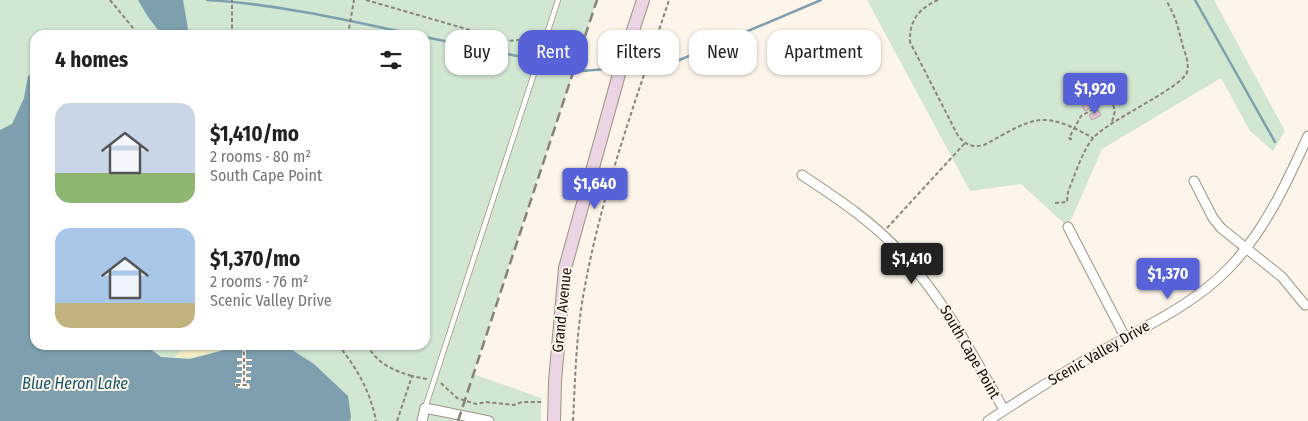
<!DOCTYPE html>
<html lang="en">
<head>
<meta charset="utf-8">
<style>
  body { margin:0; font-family:"Fira Sans Condensed",sans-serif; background:#f6f6f6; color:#222; height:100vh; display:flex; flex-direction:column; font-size:19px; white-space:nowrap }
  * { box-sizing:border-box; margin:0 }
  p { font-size:16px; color:#767676 }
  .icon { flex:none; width:28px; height:28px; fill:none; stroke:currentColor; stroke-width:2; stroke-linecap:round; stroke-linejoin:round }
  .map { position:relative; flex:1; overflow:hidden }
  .drawer { position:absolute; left:30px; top:30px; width:400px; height:320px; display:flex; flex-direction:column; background:#fff; border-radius:15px; box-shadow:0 1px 4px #0004 }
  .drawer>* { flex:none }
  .hud { position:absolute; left:445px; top:30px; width:475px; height:45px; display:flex; gap:10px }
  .price { position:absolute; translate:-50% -42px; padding:0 11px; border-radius:5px; background:#5762d9; color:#fff; font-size:16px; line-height:32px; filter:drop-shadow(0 1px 2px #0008) }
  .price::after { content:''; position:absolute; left:50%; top:30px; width:15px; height:11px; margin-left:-8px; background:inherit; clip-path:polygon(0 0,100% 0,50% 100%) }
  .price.active { background:#222; color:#fff }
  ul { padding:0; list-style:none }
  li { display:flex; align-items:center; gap:15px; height:125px; padding:0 25px }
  li span { display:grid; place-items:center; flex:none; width:140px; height:100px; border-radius:15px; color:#555 }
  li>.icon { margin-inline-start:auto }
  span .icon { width:60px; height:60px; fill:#fffc; stroke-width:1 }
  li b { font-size:21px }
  h2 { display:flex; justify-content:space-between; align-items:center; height:60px; padding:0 25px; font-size:21px }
  .pill { padding:0 18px; border-radius:15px; background:#fff; box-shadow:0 1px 4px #0004; font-size:18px; line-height:45px }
  .pill.active { background:#5762d9; color:#fff }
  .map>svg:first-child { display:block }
  .green { fill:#d1e7d2; fill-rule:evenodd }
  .sand { fill:#f7edc8 }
  .water { fill:#7ea0ae }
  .pier { fill:#fef5ea }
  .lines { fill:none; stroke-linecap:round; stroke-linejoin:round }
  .stream { stroke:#7ea0ae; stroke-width:2.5 }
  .building { fill:#ebc8d6; stroke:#b7a1aa }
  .service-casing { stroke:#9f9282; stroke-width:6 }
  .minor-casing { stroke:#9f9282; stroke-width:11 }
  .secondary-casing { stroke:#9f9282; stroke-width:14 }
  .path { stroke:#8b857c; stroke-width:2; stroke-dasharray:4 2.5; stroke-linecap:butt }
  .service { stroke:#fff; stroke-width:4.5 }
  .minor { stroke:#fff; stroke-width:9 }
  .secondary { stroke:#ebd5e5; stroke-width:12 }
  .rail { stroke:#888279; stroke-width:2.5; stroke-dasharray:10 5; stroke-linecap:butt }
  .labels { text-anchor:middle; stroke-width:4; stroke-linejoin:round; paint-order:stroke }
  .street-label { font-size:15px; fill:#120e08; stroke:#fef5ea }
  .water-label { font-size:16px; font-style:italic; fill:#14576d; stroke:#fef5ea }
</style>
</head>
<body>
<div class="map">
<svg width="1308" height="421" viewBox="0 0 1308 421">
  <rect width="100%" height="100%" fill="#fef5ea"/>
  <g class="green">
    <path d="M 0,0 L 597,0 L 473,374 L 541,398 L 541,421 L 0,421 ZM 35,35 L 425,35 L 425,345 L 35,345 Z"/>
    <path d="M 867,0 L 1214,0 L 1285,131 L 1273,151 L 1250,131 L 1221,78 L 1102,149 L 1068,227 L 1021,184 L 970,191 Z"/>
  </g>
  <path class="sand" d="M 207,345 L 241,345 L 241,347 C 218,350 198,359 174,358 C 183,345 194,350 207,345 Z"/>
  <g class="water">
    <path d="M 138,0 L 183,0 L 189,35 L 162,35 L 148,17 Z"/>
    <path d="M 35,73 L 35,345 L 145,345 L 161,357 L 190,359 L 224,350 L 286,346 L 314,364 L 348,396 L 351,417 L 350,421 L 0,421 L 0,130 L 12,124 L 24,98 L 28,76 Z"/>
  </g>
  <path class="pier" d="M 243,345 L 246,345 L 246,359 L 252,359 L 252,361 L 246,361 L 246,365 L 252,365 L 252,367 L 246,367 L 246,371 L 251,371 L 251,373 L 246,374 L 246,377 L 251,377 L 251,380 L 246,380 L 246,383 L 251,384 L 249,389 L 238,388 L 238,386 L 235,386 L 235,383 L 241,383 L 241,379 L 236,379 L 236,377 L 242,377 L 242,373 L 236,373 L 236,371 L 242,371 L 242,367 L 237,367 L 237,365 L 242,364 L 242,361 L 237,361 L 237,358 L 242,358 Z"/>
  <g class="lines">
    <g class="stream">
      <path d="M 207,0 C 277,4 347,20 416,35"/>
      <path d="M 1195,0 L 1275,142"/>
      <path d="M 425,37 L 517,56 L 529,56"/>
      <path d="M 545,60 L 567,66"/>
      <path d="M 656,70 L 821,0"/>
      <path d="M 582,71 L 606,69"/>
    </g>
  </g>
  <g class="building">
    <path d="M 1090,93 L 1096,104 L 1085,111 L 1079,99 Z"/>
    <path d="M 1098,110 L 1101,115 L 1092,120 L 1089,115 Z"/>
  </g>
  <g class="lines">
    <defs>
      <path id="service" d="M 425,408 L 558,0"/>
      <g id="minor">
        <path d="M 802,175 C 836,198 872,221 900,252 C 944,299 973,355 1004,410"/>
        <path d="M 1194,181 L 1213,218 L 1221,228 L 1282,277 L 1305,305"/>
        <path d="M 1068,227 L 1125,337"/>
        <path d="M 422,421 L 425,408 L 489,421"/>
        <path d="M 988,421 C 1024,397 1060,374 1098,353 C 1142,328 1192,306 1228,269 C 1265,231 1286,184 1308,136"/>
      </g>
      <path id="secondary" d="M 554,421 L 555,381 L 565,268 L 621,67 L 643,0"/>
    </defs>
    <use href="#service" class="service-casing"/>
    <use href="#minor" class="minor-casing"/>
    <use href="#secondary" class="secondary-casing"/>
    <g class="path">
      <path d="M 110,0 L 139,35"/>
      <path d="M 366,0 L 508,41 L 527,39 L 536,49"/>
      <path d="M 938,0 C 919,8 909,21 910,42 L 957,134 C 964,144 971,148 984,145 C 1033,119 1040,108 1093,138"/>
      <path d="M 232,35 L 232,0"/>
      <path d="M 348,35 L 354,0"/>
      <path d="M 1122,93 L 1125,99"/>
      <path d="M 1111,99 L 1115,111 L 1112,122"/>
      <path d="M 1070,140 L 1071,139 L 1069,138 L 1081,116 L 1122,93 L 1114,79"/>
      <path d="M 1055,203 L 1067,202 L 1068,192 C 1074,177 1083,149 1094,137 C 1111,119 1183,87 1187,72 C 1190,62 1184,52 1182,43 C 1177,23 1176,18 1166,0"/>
      <path d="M 887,228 L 965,143"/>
      <path d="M 244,345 L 244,385 L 251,385"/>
      <path d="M 338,345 C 356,366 371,393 376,421"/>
      <path d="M 367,345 C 378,364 392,370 412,376"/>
      <path d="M 441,383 L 457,398 L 476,404 L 486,402 L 514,405 L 522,402 L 543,402"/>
      <path d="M 236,385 L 244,385"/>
      <path d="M 397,421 L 412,376 L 427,379"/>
      <path d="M 573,421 C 575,382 576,342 582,303 C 599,199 636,100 669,0"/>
    </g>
    <use href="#service" class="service"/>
    <use href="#minor" class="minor"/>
    <use href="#secondary" class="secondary"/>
    <path class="rail" d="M 458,421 L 597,0"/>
  </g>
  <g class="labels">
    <g class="street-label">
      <text transform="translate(562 310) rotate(-84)" y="5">Grand Avenue</text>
      <text transform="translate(970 352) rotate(60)" y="5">South Cape Point</text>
      <text transform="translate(1099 353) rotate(-30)" y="5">Scenic Valley Drive</text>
    </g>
    <g class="water-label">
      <text x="75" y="389">Blue Heron Lake</text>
    </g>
  </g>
</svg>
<b class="price" style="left:1095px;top:115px">$1,920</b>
<b class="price" style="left:595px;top:210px">$1,640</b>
<b class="price active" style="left:912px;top:285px">$1,410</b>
<b class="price" style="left:1168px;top:300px">$1,370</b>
<div class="hud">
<a class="pill">Buy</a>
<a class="pill active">Rent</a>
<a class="pill">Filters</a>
<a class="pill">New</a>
<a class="pill">Apartment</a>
</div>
<section class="drawer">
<h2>4 homes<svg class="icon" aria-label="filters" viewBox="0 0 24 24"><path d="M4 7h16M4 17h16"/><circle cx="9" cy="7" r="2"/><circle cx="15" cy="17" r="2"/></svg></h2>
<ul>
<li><span style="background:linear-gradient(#c9d6e8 70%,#8fb573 0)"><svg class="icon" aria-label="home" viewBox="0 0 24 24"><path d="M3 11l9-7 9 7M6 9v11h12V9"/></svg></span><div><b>$1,410/mo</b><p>2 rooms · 80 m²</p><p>South Cape Point</p></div></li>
<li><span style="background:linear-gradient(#a9c7e8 75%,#c2b280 0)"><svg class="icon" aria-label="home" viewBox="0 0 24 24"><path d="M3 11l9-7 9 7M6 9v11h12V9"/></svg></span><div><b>$1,370/mo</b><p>2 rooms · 76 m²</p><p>Scenic Valley Drive</p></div></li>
</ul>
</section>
</div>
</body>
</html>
